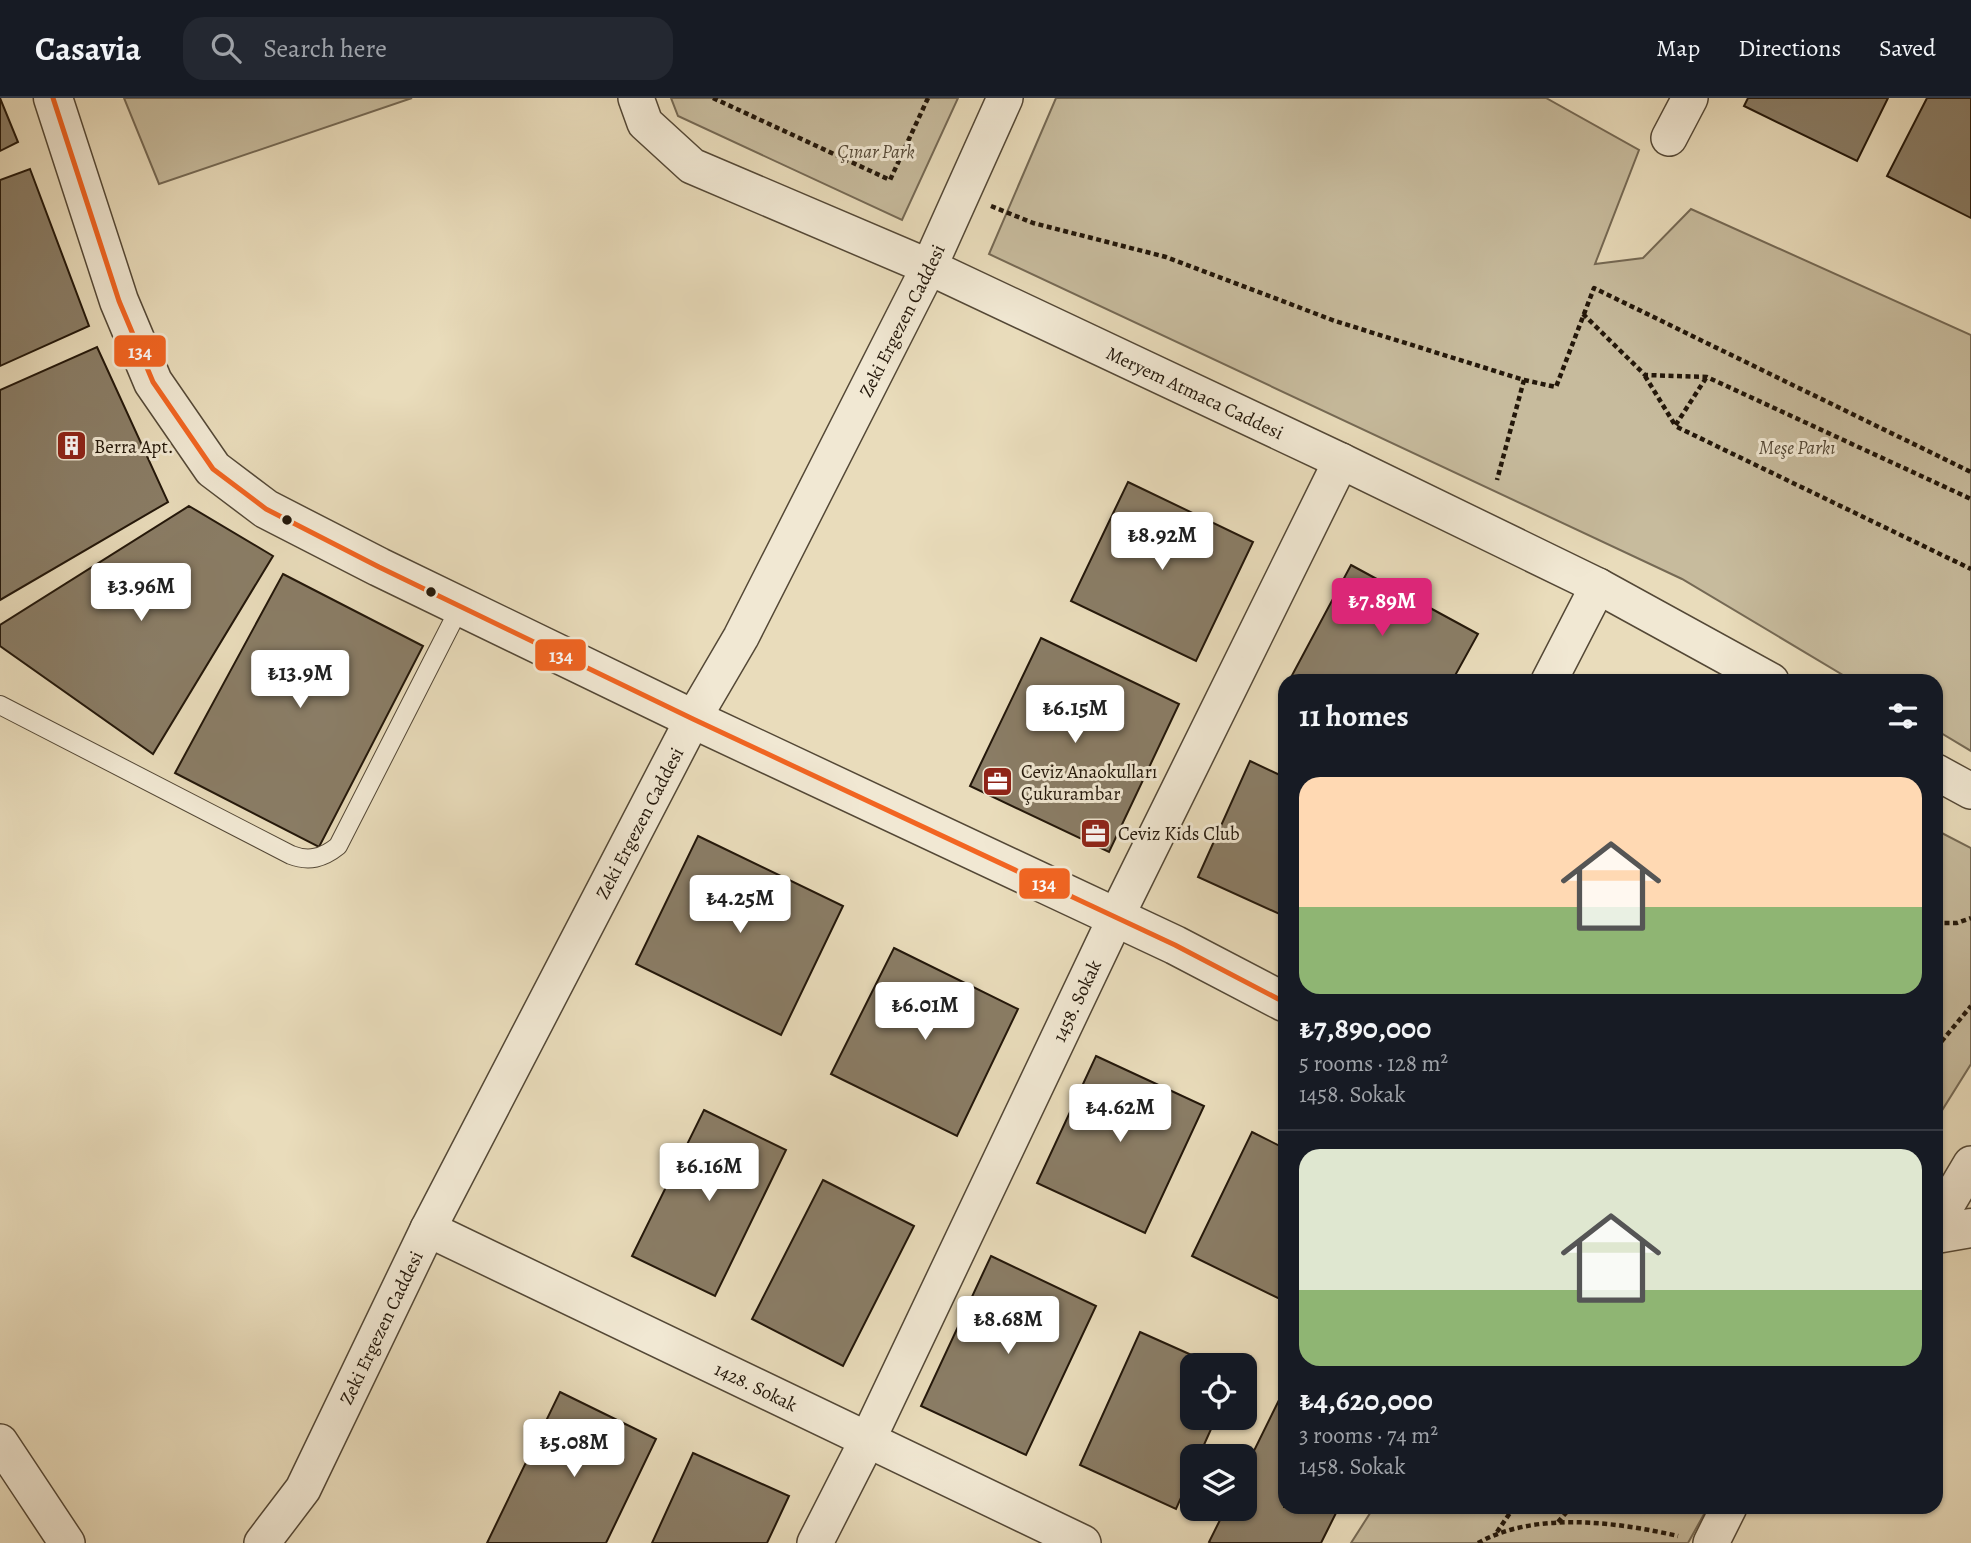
<!DOCTYPE html>
<html lang="en">
<head>
<meta charset="utf-8">
<style>
  body { margin:0; font-family:Alegreya,serif; background:#242831; color:#f1f3f6; height:100vh; display:flex; flex-direction:column; font-size:26px; white-space:nowrap }
  * { box-sizing:border-box; margin:0 }
  p { font-size:23px; color:#9ea1a6 }
  .icon { flex:none; width:38px; height:38px; fill:none; stroke:currentColor; stroke-width:2; stroke-linecap:round; stroke-linejoin:round }
  .map { position:relative; flex:1; overflow:hidden }
  .details { position:absolute; left:1278px; top:576px; width:665px; height:840px; display:flex; flex-direction:column; background:#171b24; border-radius:21px; box-shadow:0 2px 5px #0004 }
  .details>* { flex:none }
  .fabs { position:absolute; left:1180px; top:1255px; display:grid; gap:14px }
  .fabs a { display:grid; place-items:center; width:77px; height:77px; border-radius:14px; background:#171b24; box-shadow:0 2px 5px #0004; font-size:35px }
  .price { position:absolute; translate:-50% -60px; padding:0 16px; border-radius:7px; background:#fff; color:#222; font-size:23px; line-height:46px; filter:drop-shadow(0 2px 4px #0008) }
  .price::after { content:''; position:absolute; left:50%; top:42px; width:21px; height:16px; margin-left:-10px; background:inherit; clip-path:polygon(0 0,100% 0,50% 100%) }
  .price.on { background:#db2777; color:#fff }
  ul { padding:0; list-style:none }
  li { display:grid; align-content:center; gap:14px; height:371px; padding:0 21px }
  li+li { border-top:2px solid #363941 }
  li span { display:grid; place-items:center; height:217px; border-radius:21px; color:#555 }
  li>.icon { margin-inline-start:auto }
  span .icon { width:126px; height:126px; fill:#fffc; stroke-width:1 }
  li b { font-size:30px }
  h2 { display:flex; justify-content:space-between; align-items:center; height:84px; padding:0 21px; font-size:30px }
  header { display:flex; align-items:center; gap:42px; box-sizing:border-box; height:98px; padding:0 35px; background:#171b24; border-bottom:2px solid #363941 }
  header strong { font-size:33px }
  nav { display:flex; gap:38px; margin-inline-start:auto; font-size:24px }
  .search { width:490px; height:63px; background:#242831; display:flex; align-items:center; gap:18px; box-sizing:border-box; padding:0 24px; border-radius:21px; color:#9ea1a6; font-size:26px }
  .map>svg:first-child { display:block }
  .green { fill:#c7bb9d; stroke:#756954; stroke-width:2 }
  .building { fill:#8a7d66; stroke:#23170a; stroke-width:2 }
  .lines { fill:none; stroke-linecap:round; stroke-linejoin:round }
  .service-casing { stroke:#544836; stroke-width:20 }
  .minor-casing { stroke:#544836; stroke-width:38 }
  .tertiary-casing { stroke:#544836; stroke-width:41 }
  .path { stroke:#23170a; stroke-width:4.5; stroke-dasharray:5 3.5; stroke-linecap:butt }
  .service { stroke:#f1e8d3; stroke-width:18 }
  .minor { stroke:#f1e8d3; stroke-width:35 }
  .tertiary { stroke:#f1e8d3; stroke-width:38 }
  .bus-1-casing { stroke:#f1e8d3; stroke-width:10 }
  .bus-1 { stroke:#f26522; stroke-width:5 }
  .bus-dot { fill:#23170a; stroke:#f1e8d3; stroke-width:2.5 }
  .labels { text-anchor:middle; stroke-width:6; stroke-linejoin:round; paint-order:stroke }
  .park-label { font-size:19px; font-style:italic; fill:#544836; stroke:#f1e8d3 }
  .street-label { font-size:19px; fill:#23170a; stroke:#f1e8d3 }
  .poi-label { font-size:19px; fill:#23170a; stroke:#f1e8d3; text-anchor:start }
  .line-badge { stroke:#f1e8d3; stroke-width:2.5 }
  .badge-label { font-size:19px; text-anchor:middle; font-weight:bold; fill:#fff }
</style>
</head>
<body>
<header>
<strong>Casavia</strong>
<div class="search"><svg class="icon" aria-label="search" viewBox="0 0 24 24"><circle cx="10" cy="10" r="6"/><path d="M15 15l6 6"/></svg>Search here</div>
<nav><a>Map</a><a>Directions</a><a>Saved</a></nav>
</header>
<div class="map">
<svg width="1971" height="1445" viewBox="0 0 1971 1445">
  <rect width="100%" height="100%" fill="#e9dcbb"/>
  <filter id="stains"><feTurbulence type="fractalNoise" baseFrequency=".00286" numOctaves="4"/><feColorMatrix values="0 0 0 0 .2 0 0 0 0 .09 0 0 0 0 .02 0 0 0 .5 -.17"/></filter>
  <radialGradient id="worn" r=".72"><stop offset=".6" stop-color="#630" stop-opacity="0"/><stop offset="1" stop-color="#630" stop-opacity=".3"/></radialGradient>
  <g class="green">
    <path d="M 124,0 L 412,0 L 159,86 Z"/>
    <path d="M 671,0 L 958,0 L 902,122 L 678,18 Z"/>
    <path d="M 1056,0 L 1546,0 L 1639,52 L 1595,166 L 1643,160 L 1691,111 L 1971,237 L 1971,653 L 1936,632 L 1936,583 L 1853,583 L 1682,481 L 989,156 Z"/>
    <path d="M 1936,732 L 1971,750 L 1971,966 L 1936,1022 Z"/>
    <path d="M 1374,1409 L 1708,1409 L 1688,1445 L 1351,1445 Z"/>
  </g>
  <g class="building">
    <path d="M 0,0 L 18,44 L 0,53 Z"/>
    <path d="M 1748,0 L 1888,0 L 1857,63 L 1744,8 Z"/>
    <path d="M 1927,0 L 1971,0 L 1971,120 L 1887,78 Z"/>
    <path d="M 30,71 L 89,228 L 0,268 L 0,82 Z"/>
    <path d="M 97,249 L 168,404 L 0,502 L 0,292 Z"/>
    <path d="M 1128,384 L 1253,444 L 1196,563 L 1071,503 Z"/>
    <path d="M 189,408 L 273,458 L 153,656 L 0,548 L 0,527 Z"/>
    <path d="M 1351,467 L 1478,536 L 1452,583 L 1289,583 Z"/>
    <path d="M 283,476 L 423,548 L 319,749 L 175,675 Z"/>
    <path d="M 1041,540 L 1179,606 L 1109,754 L 970,688 Z"/>
    <path d="M 1250,663 L 1284,679 L 1284,818 L 1198,779 Z"/>
    <path d="M 698,738 L 843,808 L 781,937 L 636,866 Z"/>
    <path d="M 894,850 L 1018,911 L 957,1038 L 831,976 Z"/>
    <path d="M 1096,958 L 1204,1008 L 1145,1135 L 1037,1085 Z"/>
    <path d="M 704,1012 L 786,1052 L 715,1198 L 632,1158 Z"/>
    <path d="M 1252,1034 L 1284,1050 L 1284,1203 L 1192,1158 Z"/>
    <path d="M 823,1082 L 914,1128 L 843,1268 L 752,1221 Z"/>
    <path d="M 991,1158 L 1096,1208 L 1026,1357 L 921,1308 Z"/>
    <path d="M 1140,1234 L 1214,1267 L 1192,1267 L 1192,1320 L 1216,1320 L 1199,1358 L 1192,1358 L 1192,1375 L 1176,1411 L 1080,1367 Z"/>
    <path d="M 1284,1292 L 1284,1409 L 1339,1409 L 1321,1445 L 1211,1445 L 1209,1444 L 1226,1410 L 1244,1410 L 1244,1373 Z"/>
    <path d="M 560,1294 L 656,1341 L 606,1445 L 487,1445 Z"/>
    <path d="M 693,1355 L 789,1398 L 767,1445 L 652,1445 Z"/>
  </g>
  <g class="lines">
    <defs>
      <path id="service" d="M 0,607 L 291,757 C 309,764 323,760 338,748 L 460,509"/>
      <g id="minor">
        <path id="s1" d="M 636,0 L 645,25 L 692,68 L 929,169 L 1341,363 L 1598,488 L 1771,583"/>
        <path d="M 1669,40 L 1690,0"/>
        <path d="M 1549,583 L 1598,488"/>
        <path d="M 1936,674 L 1971,693"/>
        <path d="M 1936,1125 L 1971,1066"/>
        <path id="s2" d="M 428,1131 L 1083,1445"/>
        <path d="M 0,1344 L 67,1445"/>
        <path id="s3" d="M 262,1445 L 303,1391 L 428,1131 L 693,621 L 741,539 L 929,169 L 1005,0"/>
        <path id="s4" d="M 815,1445 L 868,1341 L 1116,819 L 1341,363"/>
        <path d="M 1711,1445 L 1729,1409"/>
      </g>
      <g id="tertiary">
        <path d="M 53,0 L 119,203 L 153,284 L 213,371 L 266,411 L 379,469 L 693,621 L 1175,847 L 1284,904"/>
        <path d="M 1936,1136 L 1971,1130"/>
      </g>
    </defs>
    <use href="#service" class="service-casing"/>
    <use href="#minor" class="minor-casing"/>
    <use href="#tertiary" class="tertiary-casing"/>
    <g class="path">
      <path d="M 713,0 L 890,82 L 928,0"/>
      <path d="M 991,108 L 1033,125 L 1166,159 L 1335,223 L 1524,282 L 1497,382"/>
      <path d="M 1583,216 L 1645,277 L 1707,279 L 1971,401"/>
      <path d="M 1645,278 L 1675,327"/>
      <path d="M 1706,280 L 1675,328 L 1971,471"/>
      <path d="M 1524,282 L 1556,289 L 1594,190 L 1971,374"/>
      <path d="M 1936,825 L 1957,825 L 1971,820"/>
      <path d="M 1936,950 L 1971,908"/>
      <path d="M 1558,1424 L 1571,1409"/>
      <path d="M 1497,1434 L 1514,1409"/>
      <path d="M 1478,1445 C 1535,1413 1617,1424 1678,1438"/>
    </g>
    <use href="#service" class="service"/>
    <use href="#minor" class="minor"/>
    <use href="#tertiary" class="tertiary"/>
    <defs>
      <path id="bus-1" d="M 53,0 L 119,203 L 153,284 L 213,371 L 266,411 L 379,469 L 693,621 L 1175,847 L 1284,904"/>
    </defs>
    <use href="#bus-1" class="bus-1-casing"/>
    <use href="#bus-1" class="bus-1"/>
  </g>
  <defs>
    <symbol id="building-square" viewBox="-11 -11 22 22"><rect x="-9" y="-9" width="18" height="18" rx="4" fill="#8f2418" stroke="#f1e8d3"/><path d="M-4-6H4V6H1V3H-1V6H-4ZM-2.5-4.3h1.7v1.8h-1.7ZM.8-4.3h1.7v1.8H.8ZM-2.5-1h1.7V.8h-1.7ZM.8-1h1.7V.8H.8Z" fill="#fff"/></symbol>
    <symbol id="office-square" viewBox="-11 -11 22 22"><rect x="-9" y="-9" width="18" height="18" rx="4" fill="#8f2418" stroke="#f1e8d3"/><path d="M-6-3h4V-5.5h4V-3h4V5H-6ZM-1-4.5V-3h2v-1.5ZM-6 0V1H6V0Z" fill="#fff"/></symbol>
  </defs>
  <g fill-rule="evenodd">
    <use href="#building-square" x="54" y="330" width="35" height="35"/>
    <use href="#office-square" x="980" y="666" width="35" height="35"/>
    <use href="#office-square" x="1078" y="718" width="35" height="35"/>
  </g>
  <g class="bus-dot">
    <circle cx="287" cy="422" r="6"/>
    <circle cx="431" cy="494" r="6"/>
  </g>
  <g class="labels">
    <g class="park-label">
      <text x="876" y="60">Çınar Park</text>
      <text x="1797" y="356">Meşe Parkı</text>
    </g>
    <g class="street-label">
      <text dy="7" stroke="none"><textPath href="#s3" startOffset="1381">Zeki Ergezen Caddesi</textPath></text>
      <text dy="7" stroke="none"><textPath href="#s1" startOffset="642">Meryem Atmaca Caddesi</textPath></text>
      <text dy="7" stroke="none"><textPath href="#s3" startOffset="814">Zeki Ergezen Caddesi</textPath></text>
      <text dy="7" stroke="none"><textPath href="#s4" startOffset="602">1458. Sokak</textPath></text>
      <text dy="7" stroke="none"><textPath href="#s3" startOffset="247">Zeki Ergezen Caddesi</textPath></text>
      <text dy="7" stroke="none"><textPath href="#s2" startOffset="364">1428. Sokak</textPath></text>
    </g>
    <g class="poi-label">
      <text x="94" y="355">Berra Apt.</text>
      <text x="1021" y="680">Ceviz Anaokulları<tspan x="1021" dy="22">Çukurambar</tspan></text>
      <text x="1118" y="742">Ceviz Kids Club</text>
    </g>
  </g>
  <g class="line-badge">
    <rect x="113" y="236" width="54" height="34" rx="7" fill="#f26522"/>
    <rect x="534" y="540" width="53" height="34" rx="7" fill="#f26522"/>
    <rect x="1018" y="769" width="53" height="33" rx="7" fill="#f26522"/>
  </g>
  <g class="badge-label">
    <text x="140" y="260">134</text>
    <text x="561" y="564">134</text>
    <text x="1044" y="792">134</text>
  </g>
  <rect width="100%" height="100%" filter="url(#stains)"/>
  <rect width="100%" height="100%" fill="url(#worn)"/>
</svg>
<div class="fabs">
<a><svg class="icon" aria-label="locate" viewBox="0 0 24 24"><circle cx="12" cy="12" r="6"/><path d="M12 2v4M12 18v4M2 12h4M18 12h4"/></svg></a>
<a><svg class="icon" aria-label="layers" viewBox="0 0 24 24"><path d="M12 4l9 5-9 5-9-5zM3 14l9 5 9-5"/></svg></a>
</div>
<b class="price" style="left:1162px;top:474px">₺8.92M</b>
<b class="price" style="left:141px;top:525px">₺3.96M</b>
<b class="price on" style="left:1382px;top:540px">₺7.89M</b>
<b class="price" style="left:300px;top:612px">₺13.9M</b>
<b class="price" style="left:1075px;top:647px">₺6.15M</b>
<b class="price" style="left:740px;top:837px">₺4.25M</b>
<b class="price" style="left:925px;top:944px">₺6.01M</b>
<b class="price" style="left:1120px;top:1046px">₺4.62M</b>
<b class="price" style="left:709px;top:1105px">₺6.16M</b>
<b class="price" style="left:1008px;top:1258px">₺8.68M</b>
<b class="price" style="left:574px;top:1381px">₺5.08M</b>
<section class="details">
<h2>11 homes<svg class="icon" aria-label="filters" viewBox="0 0 24 24"><path d="M4 7h16M4 17h16"/><circle cx="9" cy="7" r="2"/><circle cx="15" cy="17" r="2"/></svg></h2>
<ul>
<li><span style="background:linear-gradient(#ffd9b3 60%,#8fb573 0)"><svg class="icon" aria-label="home" viewBox="0 0 24 24"><path d="M3 11l9-7 9 7M6 9v11h12V9"/></svg></span><div><b>₺7,890,000</b><p>5 rooms · 128 m²</p><p>1458. Sokak</p></div></li>
<li><span style="background:linear-gradient(#dfe7d0 65%,#8fb573 0)"><svg class="icon" aria-label="home" viewBox="0 0 24 24"><path d="M3 11l9-7 9 7M6 9v11h12V9"/></svg></span><div><b>₺4,620,000</b><p>3 rooms · 74 m²</p><p>1458. Sokak</p></div></li>
</ul>
</section>
</div>
</body>
</html>
